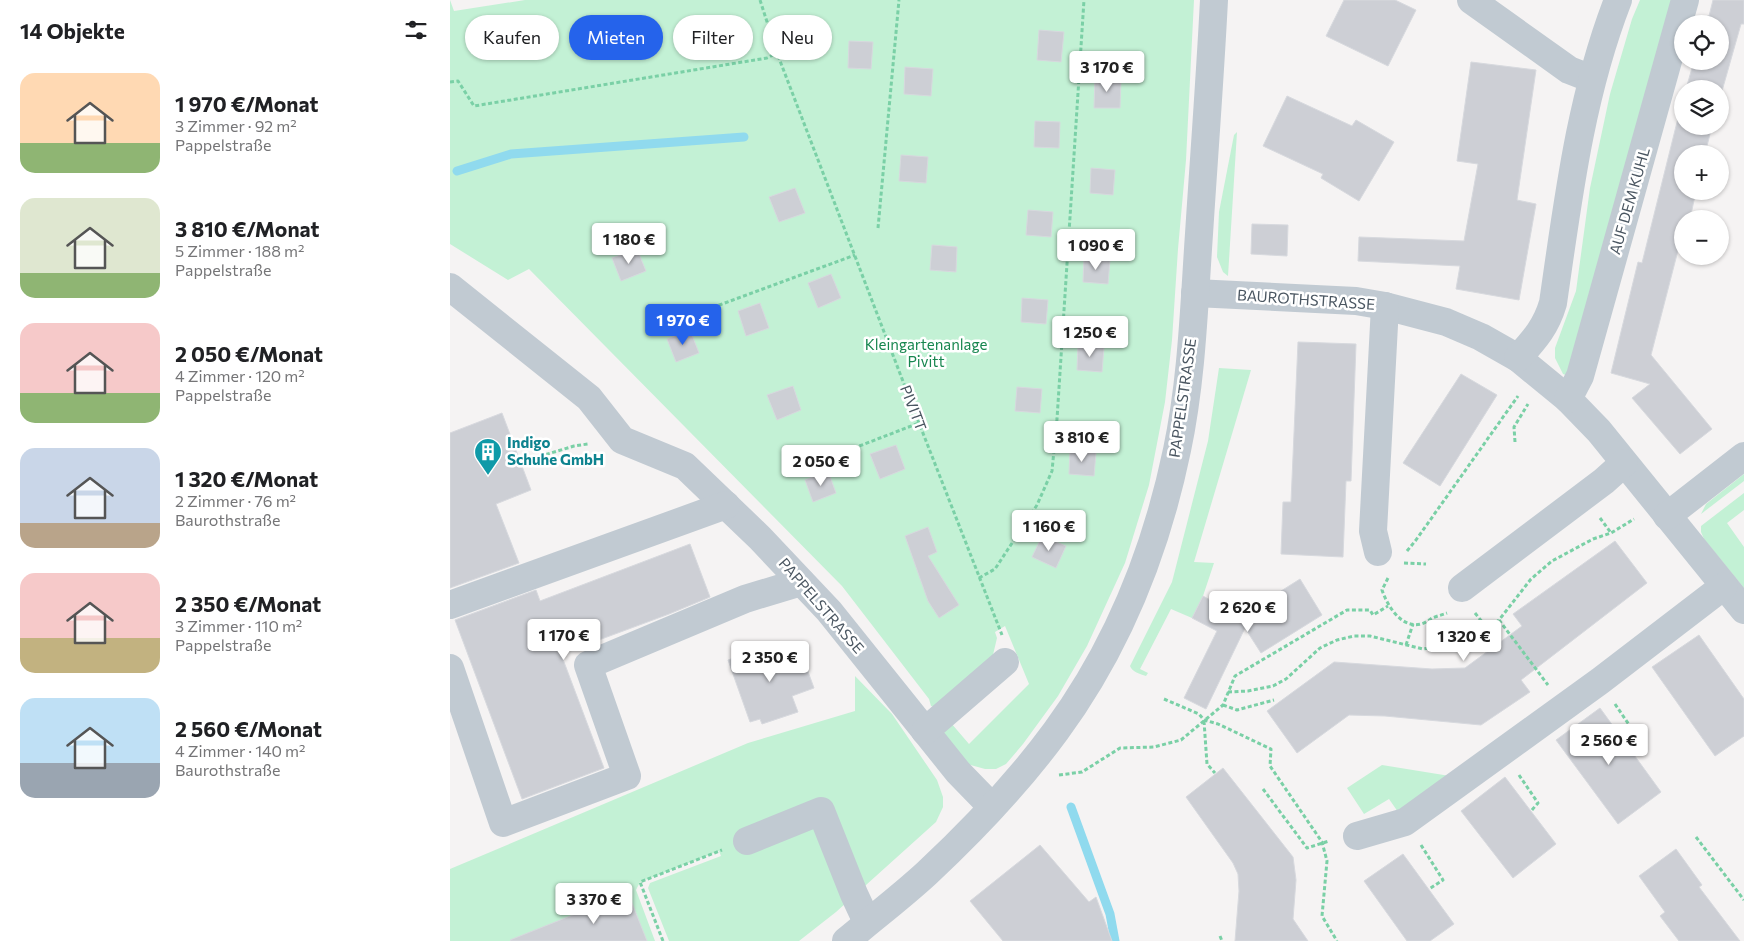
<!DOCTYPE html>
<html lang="de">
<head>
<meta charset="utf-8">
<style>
  body { margin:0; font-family:Commissioner,sans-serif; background:#f6f6f6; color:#202124; height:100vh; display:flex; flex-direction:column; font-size:19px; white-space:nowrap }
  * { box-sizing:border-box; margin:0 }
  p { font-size:16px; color:#757577 }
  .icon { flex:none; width:28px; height:28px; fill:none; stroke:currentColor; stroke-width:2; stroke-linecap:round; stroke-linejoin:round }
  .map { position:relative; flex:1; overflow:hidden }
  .details { display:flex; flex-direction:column; background:#fff; width:450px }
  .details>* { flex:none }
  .hud { position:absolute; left:15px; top:15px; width:475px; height:45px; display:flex; gap:10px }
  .tools { position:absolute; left:1224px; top:15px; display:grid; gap:10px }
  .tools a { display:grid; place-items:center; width:55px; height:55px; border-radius:50%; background:#fff; box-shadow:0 1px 4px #0004; font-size:25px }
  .price { position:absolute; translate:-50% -42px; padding:0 11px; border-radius:5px; background:#fff; color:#222; font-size:16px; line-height:32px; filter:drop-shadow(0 1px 2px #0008) }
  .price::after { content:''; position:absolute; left:50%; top:30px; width:15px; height:11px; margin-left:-8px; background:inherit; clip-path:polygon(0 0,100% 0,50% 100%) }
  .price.active { background:#2563eb; color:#fff }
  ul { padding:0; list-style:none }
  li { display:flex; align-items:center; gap:15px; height:125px; padding:0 20px }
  li span { display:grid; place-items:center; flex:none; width:140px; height:100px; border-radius:15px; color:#555 }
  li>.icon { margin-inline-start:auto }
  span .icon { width:60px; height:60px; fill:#fffc; stroke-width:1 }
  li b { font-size:21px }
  h2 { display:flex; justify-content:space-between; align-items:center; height:60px; padding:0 20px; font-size:21px }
  .tag { padding:0 18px; border-radius:22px; background:#fff; box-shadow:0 1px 4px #0004; font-size:18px; line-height:45px }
  .tag.active { background:#2563eb; color:#fff }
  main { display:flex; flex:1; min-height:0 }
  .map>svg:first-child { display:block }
  .green { fill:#c3f1d5 }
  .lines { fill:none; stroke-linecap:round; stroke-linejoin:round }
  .stream { stroke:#90daee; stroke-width:9 }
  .building { fill:#cdcfd5; stroke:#d7d9de }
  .path { stroke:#7ad0a6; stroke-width:3; stroke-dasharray:4 2.5; stroke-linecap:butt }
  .minor { stroke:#c1cad2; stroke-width:28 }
  .labels { text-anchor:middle; stroke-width:5; stroke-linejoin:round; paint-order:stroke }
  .street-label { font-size:15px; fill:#4a5661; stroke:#fff }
  .park-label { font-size:15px; fill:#17864f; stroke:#fff }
  .culture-label { font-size:15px; font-weight:bold; fill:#0d838f; stroke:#fff; text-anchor:start }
</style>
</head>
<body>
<main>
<section class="details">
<h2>14 Objekte<svg class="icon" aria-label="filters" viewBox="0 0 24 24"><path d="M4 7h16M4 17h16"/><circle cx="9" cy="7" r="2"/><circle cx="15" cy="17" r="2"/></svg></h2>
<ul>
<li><span style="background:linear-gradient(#ffd9b3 70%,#8fb573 0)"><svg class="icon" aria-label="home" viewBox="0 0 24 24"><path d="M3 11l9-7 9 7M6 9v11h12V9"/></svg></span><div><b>1 970 €/Monat</b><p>3 Zimmer · 92 m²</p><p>Pappelstraße</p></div></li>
<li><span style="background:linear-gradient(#dfe7d0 75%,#8fb573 0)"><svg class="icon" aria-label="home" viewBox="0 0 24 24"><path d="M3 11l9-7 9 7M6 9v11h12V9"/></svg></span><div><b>3 810 €/Monat</b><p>5 Zimmer · 188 m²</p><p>Pappelstraße</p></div></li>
<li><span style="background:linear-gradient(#f6c9c9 70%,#8fb573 0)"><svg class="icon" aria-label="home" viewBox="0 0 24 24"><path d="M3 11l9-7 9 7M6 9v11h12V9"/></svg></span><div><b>2 050 €/Monat</b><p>4 Zimmer · 120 m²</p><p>Pappelstraße</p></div></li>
<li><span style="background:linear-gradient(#c9d6e8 75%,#b9a48a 0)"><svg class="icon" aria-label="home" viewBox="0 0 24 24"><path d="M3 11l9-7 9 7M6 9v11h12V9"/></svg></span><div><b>1 320 €/Monat</b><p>2 Zimmer · 76 m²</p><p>Baurothstraße</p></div></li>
<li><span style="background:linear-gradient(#f6c9c9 65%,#c2b280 0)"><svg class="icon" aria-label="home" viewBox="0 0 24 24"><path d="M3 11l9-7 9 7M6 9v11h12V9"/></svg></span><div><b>2 350 €/Monat</b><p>3 Zimmer · 110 m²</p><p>Pappelstraße</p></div></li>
<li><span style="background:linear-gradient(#bfe0f5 65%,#9aa5b1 0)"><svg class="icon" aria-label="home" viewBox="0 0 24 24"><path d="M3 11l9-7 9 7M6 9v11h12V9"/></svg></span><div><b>2 560 €/Monat</b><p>4 Zimmer · 140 m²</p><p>Baurothstraße</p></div></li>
</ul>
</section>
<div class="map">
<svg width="1294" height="941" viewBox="0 0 1294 941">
  <rect width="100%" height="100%" fill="#f5f3f3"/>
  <g class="green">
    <path d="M 0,0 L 4,11 L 75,0 L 744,0 L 736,160 L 728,249 L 722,340 L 715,402 L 699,485 L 675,563 L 637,646 L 608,696 L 573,744 L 556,764 L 546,769 L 535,769 L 517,764 L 494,734 L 495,727 L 501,723 L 519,744 L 579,684 L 555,626 L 545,632 L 547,638 L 542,659 L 487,708 L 481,706 L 479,699 L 392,586 L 79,269 L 58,280 L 0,244 Z"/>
    <path d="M 1190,0 L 1227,0 L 1118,376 L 1113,374 L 1105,358 L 1105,348 L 1126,291 L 1140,188 L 1160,94 L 1182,19 Z"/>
    <path d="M 787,132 L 778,276 L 773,272 L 767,257 L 769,212 L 784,135 Z"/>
    <path d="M 769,368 L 801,370 L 744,562 L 764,563 L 753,596 L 742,618 L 721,609 L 690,669 L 698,673 L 696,676 C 690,674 682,672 680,666 L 722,582 L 758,441 Z"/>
    <path d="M 1294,474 L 1294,481 L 1251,514 L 1256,504 Z"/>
    <path d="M 1294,493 L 1294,510 L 1277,523 L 1294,547 L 1294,588 L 1254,539 L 1251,532 L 1251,526 Z"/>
    <path d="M 405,676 L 442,714 L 487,780 L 493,797 L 493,807 L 486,822 L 386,912 L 349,941 L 219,941 L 198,888 L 200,883 L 271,856 L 269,851 L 190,882 L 186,890 L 205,941 L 0,941 L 0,869 L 298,743 L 405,711 Z"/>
    <path d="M 932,765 L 1006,777 L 955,822 L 939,799 L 914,814 L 897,788 Z"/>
  </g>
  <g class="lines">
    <g class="stream">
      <path d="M 7,171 L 61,154 L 294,137"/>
      <path d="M 621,807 L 660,914 L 665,941"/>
    </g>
  </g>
  <g class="building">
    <path d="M 894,0 L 945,0 L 966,10 L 938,66 L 876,36 Z"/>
    <path d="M 1263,0 L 1294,0 L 1294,24 L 1291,24 L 1270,98 L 1270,89 L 1236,89 L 1244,61 L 1270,61 L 1270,24 L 1254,24 L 1257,16 L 1259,16 Z"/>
    <path d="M 589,30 L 614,32 L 611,62 L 587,60 Z"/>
    <path d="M 399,41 L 423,42 L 421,69 L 398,68 Z"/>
    <path d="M 1021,62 L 1086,70 L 1067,200 L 1086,204 L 1069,300 L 1006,289 L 1010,266 L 908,261 L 909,237 L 1014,241 L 1028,164 L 1007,161 Z"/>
    <path d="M 455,67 L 483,69 L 481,96 L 454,94 Z"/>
    <path d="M 645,77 L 671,78 L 670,108 L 644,108 Z"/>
    <path d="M 837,96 L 902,126 L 906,120 L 944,142 L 909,201 L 871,178 L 873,174 L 813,146 Z"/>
    <path d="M 1232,102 L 1232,126 L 1262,126 L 1255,154 L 1232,154 L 1232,191 L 1246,191 L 1240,219 L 1232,219 L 1232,235 L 1201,355 L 1262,429 L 1230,454 L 1182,398 L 1200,384 L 1161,373 L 1188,262 L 1192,263 Z"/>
    <path d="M 585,121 L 610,122 L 609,148 L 584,147 Z"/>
    <path d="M 451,155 L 478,157 L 476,183 L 449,181 Z"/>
    <path d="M 641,168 L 665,170 L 663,195 L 640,193 Z"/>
    <path d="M 345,188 L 355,213 L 329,222 L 319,197 Z"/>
    <path d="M 578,210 L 603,212 L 601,237 L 576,235 Z"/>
    <path d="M 802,224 L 838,225 L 837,256 L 801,254 Z"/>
    <path d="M 482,245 L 507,247 L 506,272 L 480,270 Z"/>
    <path d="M 187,249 L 196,271 L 171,281 L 162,258 Z"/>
    <path d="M 634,258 L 660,260 L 658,284 L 633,282 Z"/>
    <path d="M 381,274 L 391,298 L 368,308 L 358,283 Z"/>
    <path d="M 572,298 L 598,300 L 596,324 L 571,322 Z"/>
    <path d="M 310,303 L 319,328 L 296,336 L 288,311 Z"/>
    <path d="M 240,330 L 249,353 L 226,362 L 217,339 Z"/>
    <path d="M 848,342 L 906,344 L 901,481 L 896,481 L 893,557 L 831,554 L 833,502 L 841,502 Z"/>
    <path d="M 628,345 L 654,347 L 652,372 L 627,370 Z"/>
    <path d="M 1011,374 L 1047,395 L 990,486 L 953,463 Z"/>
    <path d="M 343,386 L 351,410 L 327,420 L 317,395 Z"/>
    <path d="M 567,387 L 592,389 L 590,413 L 565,411 Z"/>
    <path d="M 52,413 L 81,490 L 46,504 L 69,563 L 0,588 L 0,433 Z"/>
    <path d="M 446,445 L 455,469 L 430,479 L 420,454 Z"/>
    <path d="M 620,450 L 646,452 L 644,476 L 619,474 Z"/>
    <path d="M 378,471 L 386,493 L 363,502 L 355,480 Z"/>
    <path d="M 478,527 L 487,552 L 478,556 L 509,605 L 489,618 L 478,601 L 455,536 Z"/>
    <path d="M 592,536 L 616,546 L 606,568 L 582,557 Z"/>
    <path d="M 1165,541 L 1197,583 L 1071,680 L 1080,692 L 1031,725 L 935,716 L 899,715 L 847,753 L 817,711 L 884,662 L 982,669 L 1015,668 L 1072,626 L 1063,614 Z"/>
    <path d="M 240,544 L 260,597 L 219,614 L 111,654 L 154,768 L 72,799 L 5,620 L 86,590 L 90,601 Z"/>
    <path d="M 850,579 L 872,615 L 811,653 L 795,628 L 756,709 L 734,698 L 767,631 L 742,618 L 753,596 L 790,617 Z"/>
    <path d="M 1249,635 L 1294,699 L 1294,736 L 1265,756 L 1202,667 Z"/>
    <path d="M 317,646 L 321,657 L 349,647 L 364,688 L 342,696 L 348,712 L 312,724 L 310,719 L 300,722 L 278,660 Z"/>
    <path d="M 1150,708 L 1211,792 L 1168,824 L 1106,740 Z"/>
    <path d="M 773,768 L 843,857 L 846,880 L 843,919 L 858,941 L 785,941 L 789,891 L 788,874 L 783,863 L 736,797 Z"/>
    <path d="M 1055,777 L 1106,844 L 1063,878 L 1011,811 Z"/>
    <path d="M 590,845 L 639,902 L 646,897 L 662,941 L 553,941 L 520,901 Z"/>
    <path d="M 1226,849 L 1252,885 L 1249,887 L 1290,941 L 1229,941 L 1210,916 L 1215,912 L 1189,876 Z"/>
    <path d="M 953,854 L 1004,924 L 980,941 L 957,941 L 914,881 Z"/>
    <path d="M 178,893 L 197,941 L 61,941 L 60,940 Z"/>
  </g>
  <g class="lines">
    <g class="path">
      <path d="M 310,0 L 327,53 L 469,423 L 552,635"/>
      <path d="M 0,82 L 8,81 L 24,106 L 317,58 L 327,53"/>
      <path d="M 428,228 L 449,0"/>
      <path d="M 226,321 L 405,255"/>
      <path d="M 1065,442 L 1064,427 L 1078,404"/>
      <path d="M 373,460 L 469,423"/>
      <path d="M 71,462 L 124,446 L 138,444"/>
      <path d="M 1150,518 L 1161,533"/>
      <path d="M 957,551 L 966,540 L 1068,396"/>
      <path d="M 954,563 L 976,564"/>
      <path d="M 529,578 L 545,569 L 587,505 L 602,471 L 607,419 L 634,0"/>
      <path d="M 938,578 L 932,590 C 937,605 951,629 971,624 C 975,623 979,620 982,618 C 987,616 992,615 997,613"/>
      <path d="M 1025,613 L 1037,628"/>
      <path d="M 1049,620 L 1098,685"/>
      <path d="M 956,645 L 963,624"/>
      <path d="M 778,692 L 798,691 L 823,686 L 836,679 L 870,648 L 887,640 L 904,636 L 920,636 L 973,649 L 1010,644 L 1024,637 L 1049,620 L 1081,579 L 1102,561 L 1143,539 L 1161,533 L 1184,519"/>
      <path d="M 714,699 L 749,714 L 754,720 L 768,724 L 821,749 L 820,766 L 872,842 L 877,861 L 872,916 L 887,941"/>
      <path d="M 1165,704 L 1188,738 L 1179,747"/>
      <path d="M 773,705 L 787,710 L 824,700"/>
      <path d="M 754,721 L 757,764 L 765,773"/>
      <path d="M 609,775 L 632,772 L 670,748 L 704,747 L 731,740 L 773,705 L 785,676 L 897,610 L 920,610 L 923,615 L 938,606"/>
      <path d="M 1069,775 L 1088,803 L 1081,811"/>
      <path d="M 813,789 L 857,848 L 879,841"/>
      <path d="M 1246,837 L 1294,900"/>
      <path d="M 971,845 L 993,880 L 979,889"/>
      <path d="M 770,936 L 772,941"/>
      <path d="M 213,941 L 190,882 L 272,850"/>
    </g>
    <g class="minor">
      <path d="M 1021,0 L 1119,70 L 1142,79"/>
      <path d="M 0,287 L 139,398 L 172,440 L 235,466 L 310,538 L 379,611 L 508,772 L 542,807"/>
      <path d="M 745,293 L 906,301 L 935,306 L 996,322 L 1031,337 L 1068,358 L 1118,399 L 1149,431 L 1294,610"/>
      <path d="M 1068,358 C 1085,339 1096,327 1103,303 C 1118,200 1130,98 1168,0"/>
      <path d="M 1118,399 L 1130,376 L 1235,0"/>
      <path d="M 1217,516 L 1294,456"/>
      <path d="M 928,552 L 923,531 L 935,306"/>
      <path d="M 1012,588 L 1154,481 L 1174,463"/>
      <path d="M 0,605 L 276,505"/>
      <path d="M 0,668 L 53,823 L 177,776 L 138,665 L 295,599 L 351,582"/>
      <path d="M 475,731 L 555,662"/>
      <path d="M 907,836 L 955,822 L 1150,681 L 1274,586"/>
      <path d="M 297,841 L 371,811 L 404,894 L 417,922"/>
      <path d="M 396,941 C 423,918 451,897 477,873 C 522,831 570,780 606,731 C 667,648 706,551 727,450 C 742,379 744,306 749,234 C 754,156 760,78 764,0"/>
    </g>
  </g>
  <defs>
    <symbol id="building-pin" viewBox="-11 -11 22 30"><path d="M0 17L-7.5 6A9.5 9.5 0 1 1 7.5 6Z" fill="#0f9aa8" stroke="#fff"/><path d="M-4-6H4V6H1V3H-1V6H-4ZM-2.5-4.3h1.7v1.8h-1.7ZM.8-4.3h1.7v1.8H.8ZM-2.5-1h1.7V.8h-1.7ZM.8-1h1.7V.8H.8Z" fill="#fff"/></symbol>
  </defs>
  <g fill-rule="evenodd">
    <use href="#building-pin" x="22" y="436" width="32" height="43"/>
  </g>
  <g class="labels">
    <g class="street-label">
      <text transform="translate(1180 201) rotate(-74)" y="5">AUF DEM KUHL</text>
      <text transform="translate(856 300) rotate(4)" y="5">BAUROTHSTRASSE</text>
      <text transform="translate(733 398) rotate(-82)" y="5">PAPPELSTRASSE</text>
      <text transform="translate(463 408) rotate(69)" y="5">PIVITT</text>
      <text transform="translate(371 606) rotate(49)" y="5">PAPPELSTRASSE</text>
    </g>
    <g class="park-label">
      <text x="476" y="350">Kleingartenanlage<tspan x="476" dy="17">Pivitt</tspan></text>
    </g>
    <g class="culture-label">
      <text x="57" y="448">Indigo<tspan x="57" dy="17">Schuhe GmbH</tspan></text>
    </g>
  </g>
</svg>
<div class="tools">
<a><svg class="icon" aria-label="locate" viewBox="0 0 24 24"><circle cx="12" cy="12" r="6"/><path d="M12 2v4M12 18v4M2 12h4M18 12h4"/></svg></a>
<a><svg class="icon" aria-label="layers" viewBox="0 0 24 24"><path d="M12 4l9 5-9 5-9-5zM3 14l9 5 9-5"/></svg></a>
<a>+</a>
<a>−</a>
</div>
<b class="price" style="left:657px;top:93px">3 170 €</b>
<b class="price" style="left:179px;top:265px">1 180 €</b>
<b class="price" style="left:646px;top:271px">1 090 €</b>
<b class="price active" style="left:233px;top:346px">1 970 €</b>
<b class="price" style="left:640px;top:358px">1 250 €</b>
<b class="price" style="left:632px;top:463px">3 810 €</b>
<b class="price" style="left:371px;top:487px">2 050 €</b>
<b class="price" style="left:599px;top:552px">1 160 €</b>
<b class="price" style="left:798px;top:633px">2 620 €</b>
<b class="price" style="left:114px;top:661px">1 170 €</b>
<b class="price" style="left:1014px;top:662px">1 320 €</b>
<b class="price" style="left:320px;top:683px">2 350 €</b>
<b class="price" style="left:1159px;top:766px">2 560 €</b>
<b class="price" style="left:144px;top:925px">3 370 €</b>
<div class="hud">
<a class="tag">Kaufen</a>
<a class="tag active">Mieten</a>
<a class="tag">Filter</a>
<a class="tag">Neu</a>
</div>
</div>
</main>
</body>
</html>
